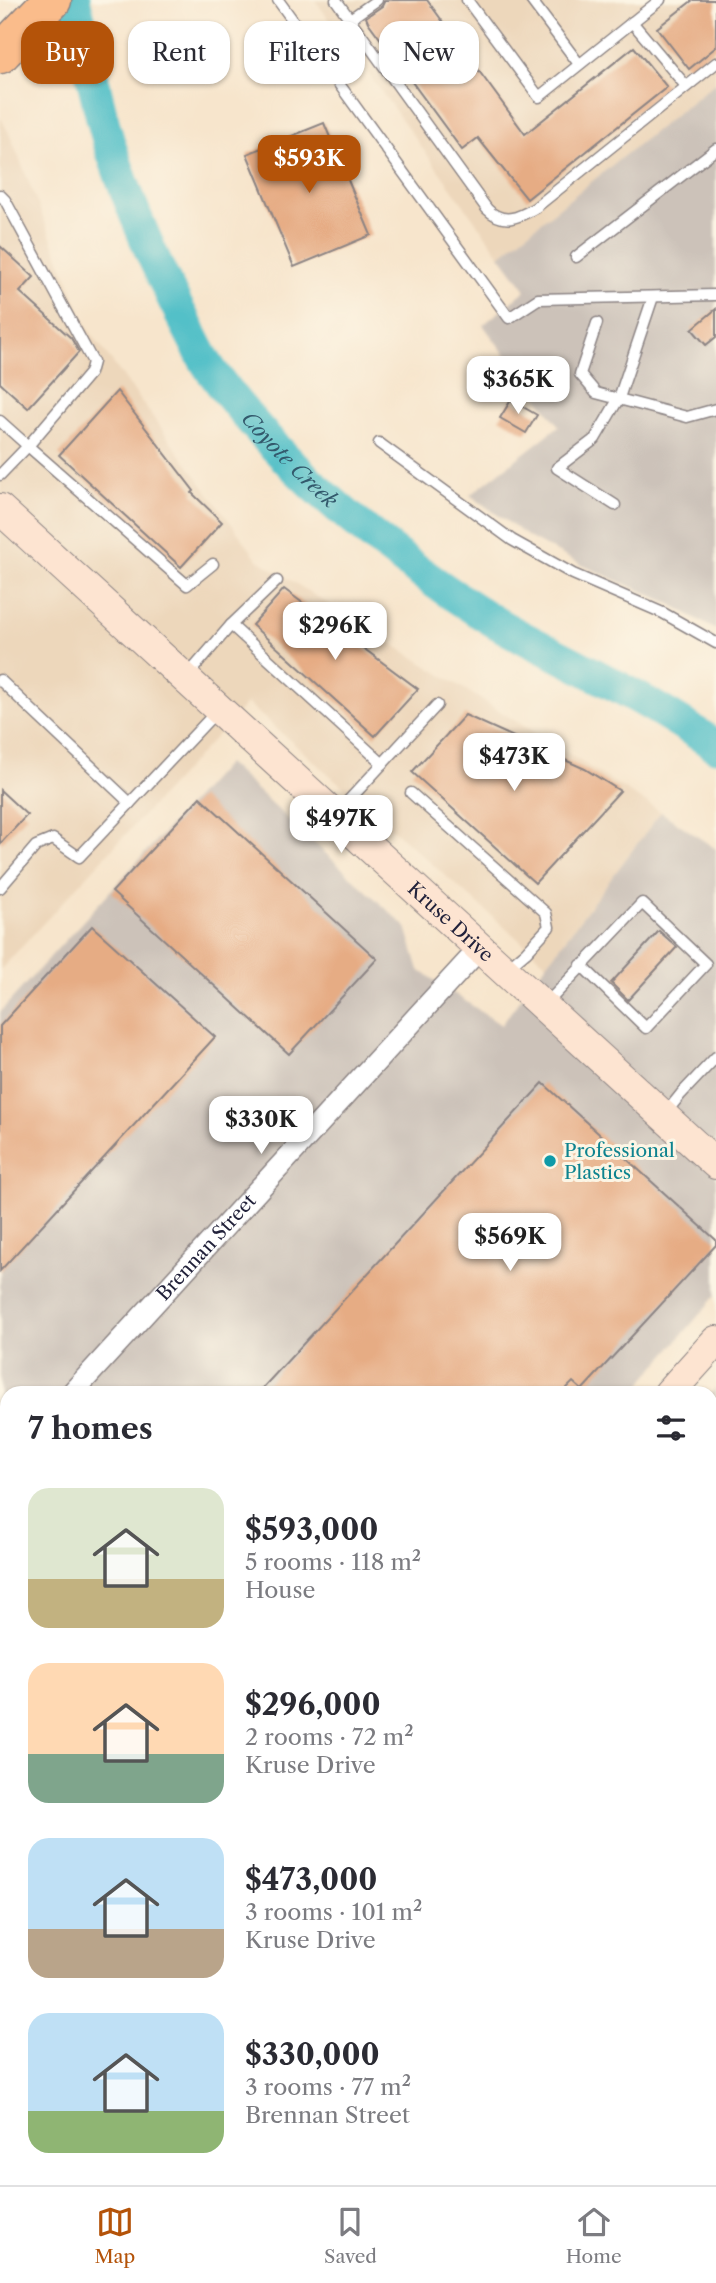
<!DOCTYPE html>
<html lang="en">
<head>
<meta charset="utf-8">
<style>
  body { margin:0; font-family:"Libre Caslon Text",serif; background:#f2f2f3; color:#2b2b33; height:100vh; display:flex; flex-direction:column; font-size:26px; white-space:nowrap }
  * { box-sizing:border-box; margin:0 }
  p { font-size:23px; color:#7c7c81 }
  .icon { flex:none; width:38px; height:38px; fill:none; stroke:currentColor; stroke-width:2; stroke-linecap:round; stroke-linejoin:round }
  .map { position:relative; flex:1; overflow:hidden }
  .drawer { position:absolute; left:0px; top:1386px; width:718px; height:800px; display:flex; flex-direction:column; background:#fff; border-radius:21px 21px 0 0; box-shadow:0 2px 5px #0004 }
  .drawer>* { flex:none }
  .top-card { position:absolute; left:21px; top:21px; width:676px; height:63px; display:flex; gap:14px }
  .price { position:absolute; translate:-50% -60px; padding:0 16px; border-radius:14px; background:#fff; color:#222; font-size:23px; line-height:46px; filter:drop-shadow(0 2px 4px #0008) }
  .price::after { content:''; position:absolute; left:50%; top:42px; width:21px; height:16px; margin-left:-10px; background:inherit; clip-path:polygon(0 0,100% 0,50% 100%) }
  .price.on { background:#b45309; color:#fff }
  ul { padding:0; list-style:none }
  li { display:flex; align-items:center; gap:21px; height:175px; padding:0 28px }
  li span { display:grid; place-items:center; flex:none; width:196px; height:140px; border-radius:21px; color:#555 }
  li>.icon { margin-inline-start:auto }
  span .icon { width:84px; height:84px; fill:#fffc; stroke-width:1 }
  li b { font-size:30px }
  h2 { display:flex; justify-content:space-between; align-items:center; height:84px; padding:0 28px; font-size:30px }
  .pill { padding:0 24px; border-radius:21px; background:#fff; box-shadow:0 2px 5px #0004; font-size:24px; line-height:63px }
  .pill.on { background:#b45309; color:#fff }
  .tabs { display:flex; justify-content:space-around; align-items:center; height:98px; border-top:2px solid #e1e1e2; background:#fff; font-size:19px; color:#7c7c81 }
  .tabs a { display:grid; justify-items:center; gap:4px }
  .tabs .on { color:#b45309 }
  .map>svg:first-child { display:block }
  .built { fill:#edd7bb }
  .industrial { fill:#ccc2b9 }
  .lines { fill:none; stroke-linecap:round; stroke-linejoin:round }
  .river { stroke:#52c0c8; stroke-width:33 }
  .building { fill:#e6ac84 }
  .lane-casing { stroke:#8c8484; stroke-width:13 }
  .street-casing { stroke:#8c8484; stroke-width:24 }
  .secondary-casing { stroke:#8c8484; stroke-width:32 }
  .highway-casing { stroke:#8c8484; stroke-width:41 }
  .lane { stroke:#fff; stroke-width:10 }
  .street { stroke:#fff; stroke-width:21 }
  .secondary { stroke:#fde4d1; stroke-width:30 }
  .highway { stroke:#fabc8b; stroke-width:38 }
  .culture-dot { fill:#0f9aa8; stroke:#fcf5e5; stroke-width:2.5 }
  .labels { text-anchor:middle; stroke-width:6; stroke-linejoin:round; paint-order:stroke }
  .street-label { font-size:19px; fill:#22223b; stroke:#fcf5e5 }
  .culture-label { font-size:19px; fill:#0d838f; stroke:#fcf5e5; text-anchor:start }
  .water-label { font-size:21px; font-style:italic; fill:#33596c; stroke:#fcf5e5 }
</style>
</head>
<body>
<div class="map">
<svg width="716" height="2185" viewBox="0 0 716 2185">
  <rect width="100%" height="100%" fill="#fcf5e5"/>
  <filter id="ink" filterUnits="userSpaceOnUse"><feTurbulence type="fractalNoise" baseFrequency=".0143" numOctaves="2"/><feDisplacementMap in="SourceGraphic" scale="14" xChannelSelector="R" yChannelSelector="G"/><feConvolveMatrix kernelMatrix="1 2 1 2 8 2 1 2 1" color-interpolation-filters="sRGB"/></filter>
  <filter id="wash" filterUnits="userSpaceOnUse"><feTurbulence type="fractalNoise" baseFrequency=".00686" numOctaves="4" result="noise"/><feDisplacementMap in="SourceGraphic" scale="28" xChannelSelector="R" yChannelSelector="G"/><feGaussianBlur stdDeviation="1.57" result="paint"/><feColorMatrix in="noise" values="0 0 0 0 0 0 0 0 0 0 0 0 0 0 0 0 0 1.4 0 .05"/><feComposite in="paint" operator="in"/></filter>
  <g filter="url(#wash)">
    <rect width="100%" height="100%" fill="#f7e5cc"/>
    <g class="built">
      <path d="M 315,0 L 716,0 L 716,82 L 500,255 Z"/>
      <path d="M 0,117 L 9,133 L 88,329 L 258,560 L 661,812 L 547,964 L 247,703 L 0,970 Z"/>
    </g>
    <g class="industrial">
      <path d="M 716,82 L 716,630 L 669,603 L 582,565 L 530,538 L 470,495 L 559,426 L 483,325 L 526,290 L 500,255 Z"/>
      <path d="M 227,763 L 406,927 L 419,970 L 501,1025 L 661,812 L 716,849 L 716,1295 L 633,1393 L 7,1393 L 7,2179 L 710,2179 L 711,1916 L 716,1926 L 716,2185 L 0,2185 L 0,1012 Z"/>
      <path d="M 716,1388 L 716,1777 L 710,1766 L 710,1394 Z"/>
    </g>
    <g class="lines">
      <path class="river" id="s1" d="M 74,0 C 88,49 95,100 111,149 C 131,209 156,267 186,324 C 194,339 201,356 211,370 C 283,471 390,557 495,622 C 525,640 557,654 588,671 C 633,694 675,718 716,746"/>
    </g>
    <g id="blocks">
      <g class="building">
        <path d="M 385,0 L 427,0 L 525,134 L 634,47 L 667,87 L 527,199 L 478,138 L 462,150 L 368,22 L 366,17 L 382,6 Z"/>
        <path d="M 693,0 L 716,0 L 716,47 L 689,69 L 657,28 Z"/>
        <path d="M 324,123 L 371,235 L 294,267 L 247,154 Z"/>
        <path d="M 0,246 L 34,277 L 20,292 L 71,338 L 79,352 L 28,408 L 0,383 Z"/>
        <path d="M 716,309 L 716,337 L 706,345 L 692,329 Z"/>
        <path d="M 117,391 L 194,491 L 192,493 L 222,522 L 181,567 L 59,455 Z"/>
        <path d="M 511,400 L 537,415 L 526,433 L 500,418 Z"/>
        <path d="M 284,589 L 418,689 L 375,736 L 252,625 Z"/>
        <path d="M 465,715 L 585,769 L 620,791 L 535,883 L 412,772 Z"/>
        <path d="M 0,790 L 27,815 L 0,844 Z"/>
        <path d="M 200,797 L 377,959 L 289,1054 L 112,892 Z"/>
        <path d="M 92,926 L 215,1037 L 0,1271 L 0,1026 Z"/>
        <path d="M 659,931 L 677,947 L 628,1000 L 611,983 Z"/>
        <path d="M 543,1083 L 716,1240 L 716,1245 L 582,1390 L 573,1382 L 562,1393 L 258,1393 Z"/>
      </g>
    </g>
  </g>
  <g filter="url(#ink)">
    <use href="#blocks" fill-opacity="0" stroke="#8c8484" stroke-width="2"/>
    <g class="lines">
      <defs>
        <g id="lane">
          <path d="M 278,0 L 509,318 L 538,299 L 716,295"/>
          <path d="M 336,0 L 487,209 C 503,225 518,218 535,208 L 716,63"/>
          <path d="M 467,0 L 539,97 L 660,0"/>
          <path d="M 531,0 L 579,64"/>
          <path d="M 350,19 L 377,0"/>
          <path d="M 632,22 L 686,86"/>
          <path d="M 0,195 L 5,200 L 93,362 L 90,373 L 28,446 L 187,585 L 213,564"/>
          <path d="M 576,257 L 716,149"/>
          <path d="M 597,323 L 580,374 L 596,393 L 687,417 L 716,409"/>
          <path d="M 0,421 L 28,446 L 0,475"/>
          <path d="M 379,443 L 512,540 L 573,574 L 663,613 L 716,643"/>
          <path d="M 615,505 L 557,468 L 595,439 L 619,398 L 653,297"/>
          <path d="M 231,625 L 383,764"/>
          <path d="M 187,676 L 231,625 L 277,581"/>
          <path d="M 0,680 L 130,803"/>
          <path d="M 411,793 L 546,913 L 549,927 L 526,952 L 507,968"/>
          <path d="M 337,813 L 437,705"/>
          <path d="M 0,888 L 36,846 L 53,839 L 79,857 L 217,711"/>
          <path d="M 546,1004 L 642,903 L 706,964 L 646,1028 L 581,965"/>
          <path d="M 665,1114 L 681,1094 L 716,1057"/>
        </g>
        <g id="street">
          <path id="s2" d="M 72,1393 L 480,948"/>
          <path d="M 0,1472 L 7,1464"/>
        </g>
        <g id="secondary">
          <path id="s3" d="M 0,509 L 716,1164"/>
          <path d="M 669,1393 L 716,1341"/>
          <path d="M 710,1867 L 716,1877"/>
          <path d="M 710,2140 L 716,2134"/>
          <path d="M 669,2185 L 675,2179"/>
        </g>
        <path id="highway" d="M 0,54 L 52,0"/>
      </defs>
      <use href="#lane" class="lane-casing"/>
      <use href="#street" class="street-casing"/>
      <use href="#secondary" class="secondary-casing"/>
      <use href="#highway" class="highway-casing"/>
      <use href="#lane" class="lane"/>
      <use href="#street" class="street"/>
      <use href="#secondary" class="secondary"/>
      <use href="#highway" class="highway"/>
    </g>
  </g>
  <circle class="culture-dot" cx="550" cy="1161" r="7"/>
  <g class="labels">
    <g class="street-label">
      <text dy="7" stroke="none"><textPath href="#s3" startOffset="611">Kruse Drive</textPath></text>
      <text dy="7" stroke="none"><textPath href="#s2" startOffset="198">Brennan Street</textPath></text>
    </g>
    <g class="culture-label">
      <text x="564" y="1157">Professional<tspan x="564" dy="22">Plastics</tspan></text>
    </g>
    <g class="water-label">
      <text dy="7" stroke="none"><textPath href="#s1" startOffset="516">Coyote Creek</textPath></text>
    </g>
  </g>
</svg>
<b class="price on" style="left:309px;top:195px">$593K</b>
<b class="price" style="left:518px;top:416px">$365K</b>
<b class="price" style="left:335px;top:662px">$296K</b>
<b class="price" style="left:514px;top:793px">$473K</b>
<b class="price" style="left:341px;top:855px">$497K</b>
<b class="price" style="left:261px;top:1156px">$330K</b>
<b class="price" style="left:510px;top:1273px">$569K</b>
<div class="top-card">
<a class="pill on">Buy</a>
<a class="pill">Rent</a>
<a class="pill">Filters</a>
<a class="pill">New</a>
</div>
<section class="drawer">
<h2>7 homes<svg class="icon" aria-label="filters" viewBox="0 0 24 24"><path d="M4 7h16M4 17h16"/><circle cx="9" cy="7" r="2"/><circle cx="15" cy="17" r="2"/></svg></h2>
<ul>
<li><span style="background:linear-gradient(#dfe7d0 65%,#c2b280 0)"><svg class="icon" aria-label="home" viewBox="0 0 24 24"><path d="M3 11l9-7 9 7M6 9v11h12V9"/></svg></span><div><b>$593,000</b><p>5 rooms · 118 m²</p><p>House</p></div></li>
<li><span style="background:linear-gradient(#ffd9b3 65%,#7fa58c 0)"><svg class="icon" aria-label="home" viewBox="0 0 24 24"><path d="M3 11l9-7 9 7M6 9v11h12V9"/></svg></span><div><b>$296,000</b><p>2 rooms · 72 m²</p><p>Kruse Drive</p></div></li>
<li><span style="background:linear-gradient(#bfe0f5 65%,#b9a48a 0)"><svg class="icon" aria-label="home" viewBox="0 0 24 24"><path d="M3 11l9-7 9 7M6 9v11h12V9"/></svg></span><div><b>$473,000</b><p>3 rooms · 101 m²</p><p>Kruse Drive</p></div></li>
<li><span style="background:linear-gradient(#bfe0f5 70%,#8fb573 0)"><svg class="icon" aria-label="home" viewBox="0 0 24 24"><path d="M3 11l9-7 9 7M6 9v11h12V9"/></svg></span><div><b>$330,000</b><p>3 rooms · 77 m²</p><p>Brennan Street</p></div></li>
</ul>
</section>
</div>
<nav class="tabs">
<a class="on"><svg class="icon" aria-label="map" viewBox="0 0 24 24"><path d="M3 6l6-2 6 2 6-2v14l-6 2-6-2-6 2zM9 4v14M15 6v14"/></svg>Map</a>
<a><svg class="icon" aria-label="saved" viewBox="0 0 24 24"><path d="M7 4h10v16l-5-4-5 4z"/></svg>Saved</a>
<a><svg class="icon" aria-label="home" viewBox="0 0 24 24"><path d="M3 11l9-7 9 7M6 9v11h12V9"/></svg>Home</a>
</nav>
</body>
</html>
